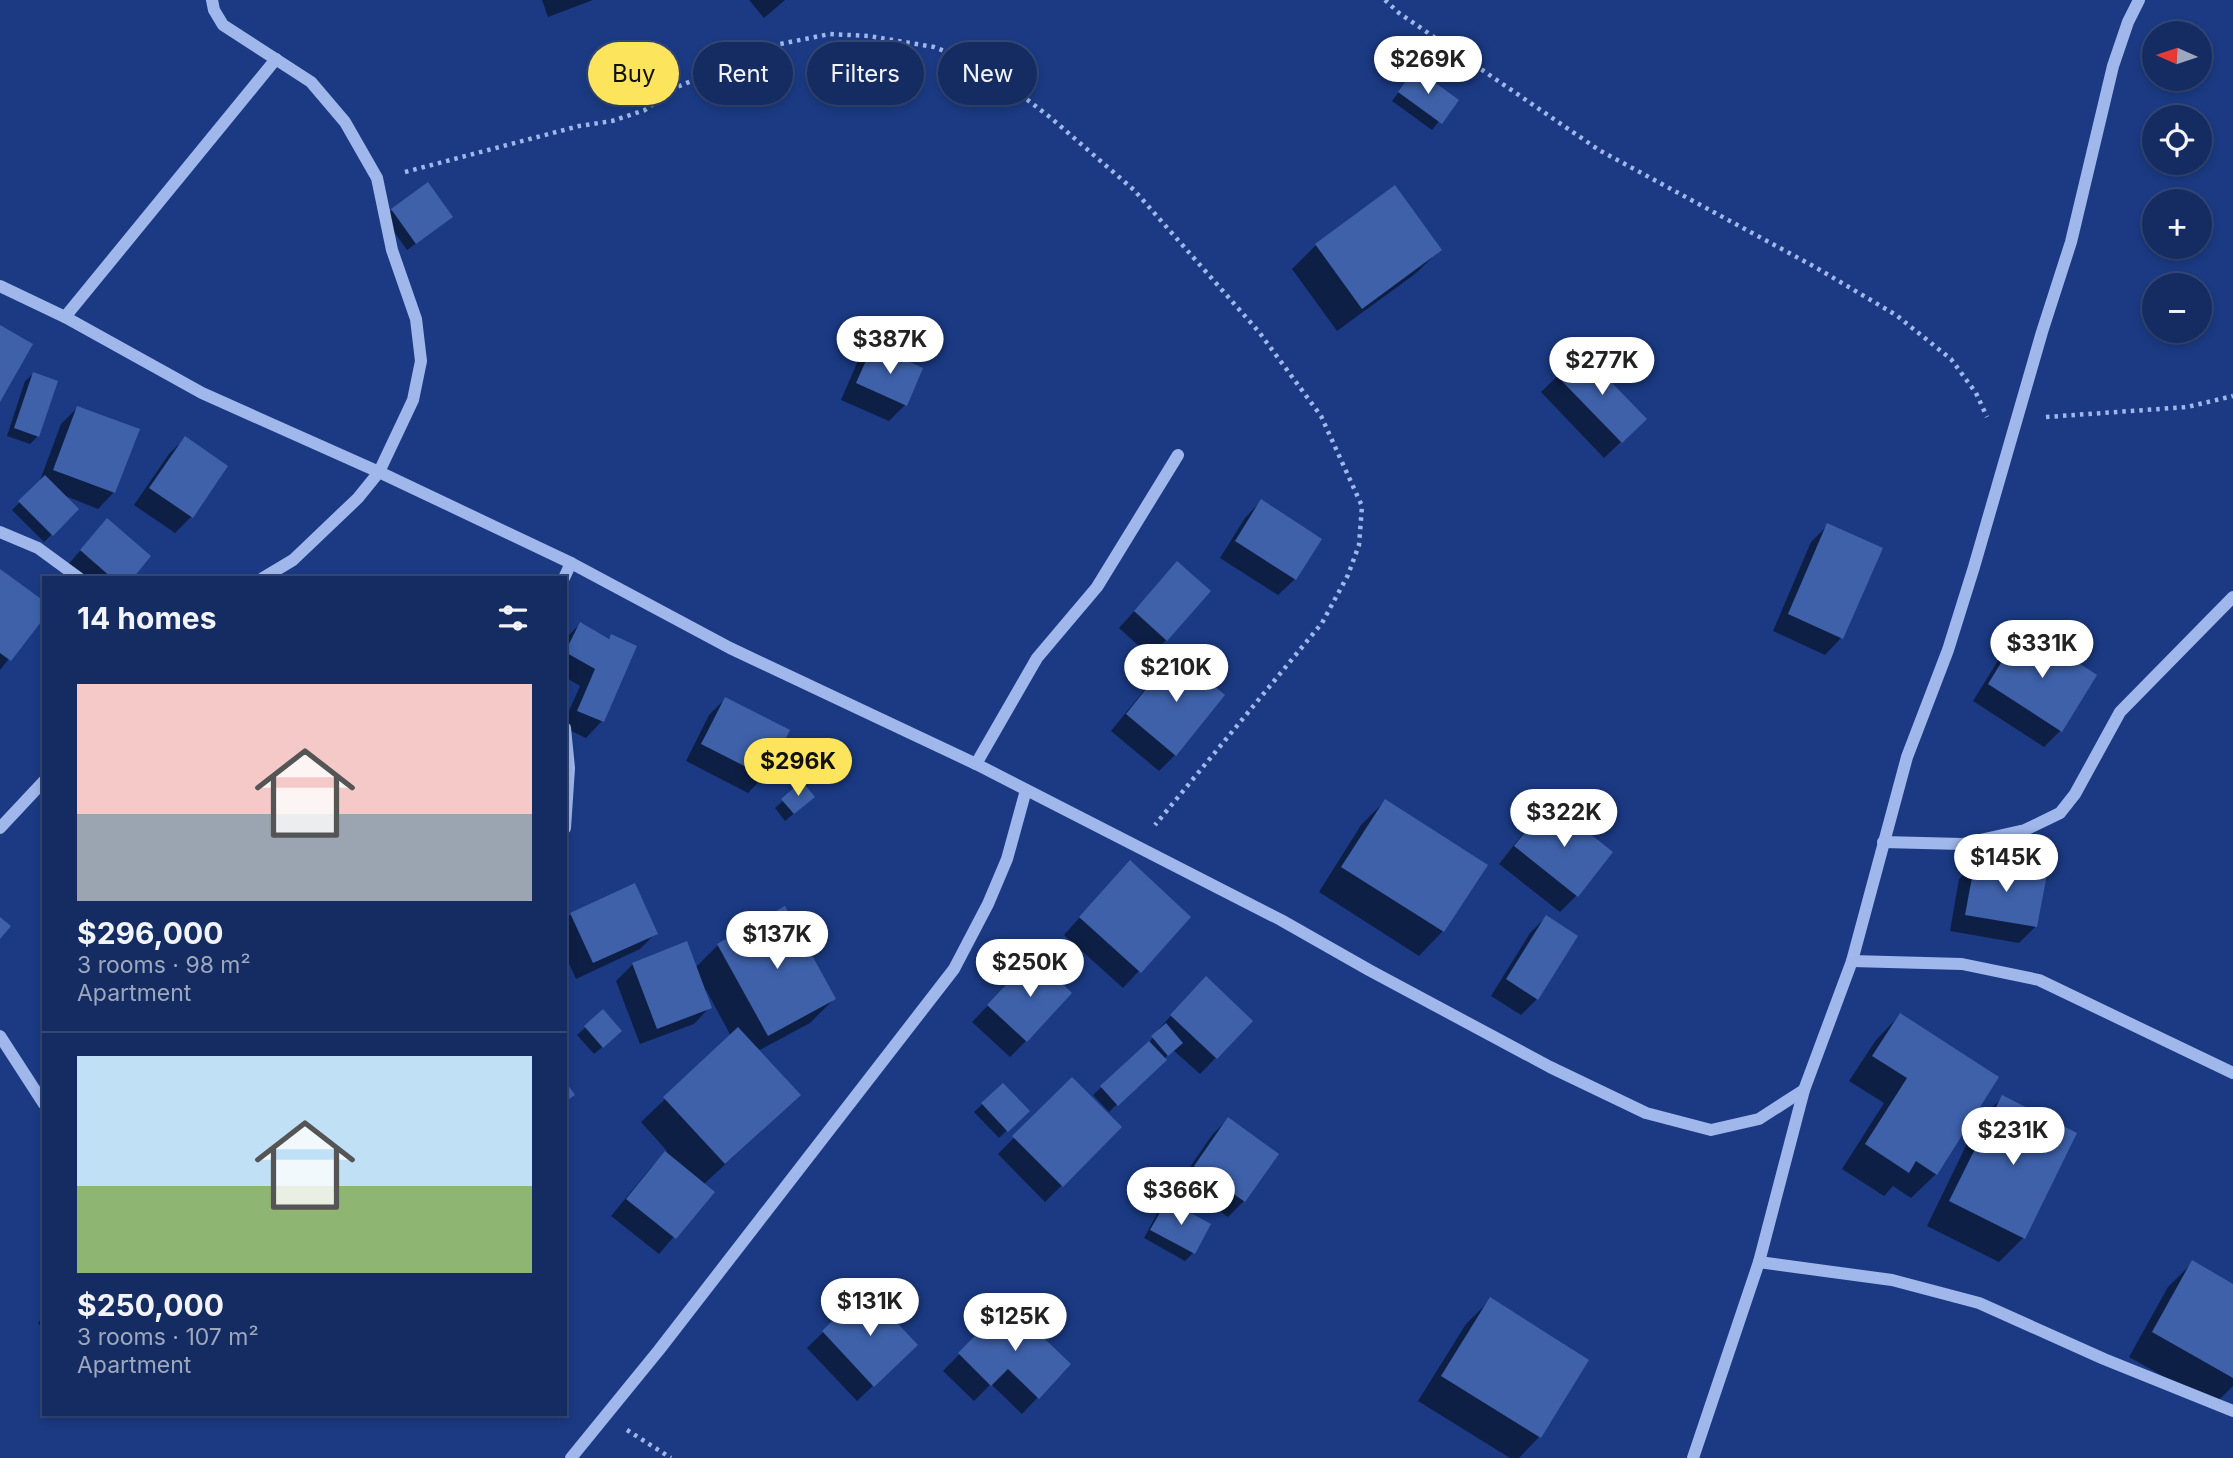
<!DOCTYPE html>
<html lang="en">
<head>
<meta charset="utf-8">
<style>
  body { margin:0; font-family:Inter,sans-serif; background:#21386b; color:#f1f3f6; height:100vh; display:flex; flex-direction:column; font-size:26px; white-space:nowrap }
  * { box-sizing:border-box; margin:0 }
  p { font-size:23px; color:#9da7be }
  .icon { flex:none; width:38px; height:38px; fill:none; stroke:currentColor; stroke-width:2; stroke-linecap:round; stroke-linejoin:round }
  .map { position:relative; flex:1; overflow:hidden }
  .sheet { position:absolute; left:42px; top:576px; width:525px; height:840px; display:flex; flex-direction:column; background:#142c62; border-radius:0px; box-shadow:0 4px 10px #0003,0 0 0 2px #334877 }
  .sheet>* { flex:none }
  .top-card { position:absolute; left:588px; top:42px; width:665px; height:63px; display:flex; gap:14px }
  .needle { width:46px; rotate:273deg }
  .buttons { position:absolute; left:2142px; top:21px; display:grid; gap:14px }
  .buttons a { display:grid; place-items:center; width:70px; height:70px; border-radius:50%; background:#142c62; box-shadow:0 4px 10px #0003,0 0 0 2px #334877; font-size:35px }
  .price { position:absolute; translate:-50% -60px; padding:0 16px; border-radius:24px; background:#fff; color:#222; font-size:23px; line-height:46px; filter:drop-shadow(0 2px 4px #0008) }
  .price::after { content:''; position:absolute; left:50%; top:42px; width:21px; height:16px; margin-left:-10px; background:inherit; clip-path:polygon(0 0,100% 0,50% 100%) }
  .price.selected { background:#fce45c; color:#111 }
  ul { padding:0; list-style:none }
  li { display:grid; align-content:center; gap:14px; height:371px; padding:0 35px }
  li+li { border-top:2px solid #334877 }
  li span { display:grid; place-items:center; height:217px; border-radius:0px; color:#555 }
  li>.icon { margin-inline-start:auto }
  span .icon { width:126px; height:126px; fill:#fffc; stroke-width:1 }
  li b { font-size:30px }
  h2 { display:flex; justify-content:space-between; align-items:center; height:84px; padding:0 35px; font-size:30px }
  .pill { padding:0 24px; border-radius:32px; background:#142c62; box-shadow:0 4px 10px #0003,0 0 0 2px #334877; font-size:24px; line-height:63px }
  .pill.selected { background:#fce45c; color:#111 }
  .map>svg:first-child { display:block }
  .shadow { fill:#0007 }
  .building { fill:#3e61aa }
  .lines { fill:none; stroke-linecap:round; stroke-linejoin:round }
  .path { stroke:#a0b7eb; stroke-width:4.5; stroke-dasharray:3.5 5; stroke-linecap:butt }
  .minor { stroke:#a0b7eb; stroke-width:12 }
</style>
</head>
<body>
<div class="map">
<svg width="2233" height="1458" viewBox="0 0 2233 1458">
  <rect width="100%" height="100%" fill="#1b3a83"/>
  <g class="shadow">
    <path d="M 542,0 L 593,0 L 548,17 Z"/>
    <path d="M 749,0 L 785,0 L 764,18 Z"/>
    <path d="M 1415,70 L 1456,100 L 1432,130 L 1392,101 Z"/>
    <path d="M 392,210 L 443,224 L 407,250 L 384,218 Z"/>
    <path d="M 1316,245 L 1440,250 L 1415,274 L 1337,331 L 1292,269 Z"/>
    <path d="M 874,347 L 905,405 L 889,421 L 841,400 L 857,363 Z"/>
    <path d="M 1581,353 L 1645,419 L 1604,458 L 1541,392 Z"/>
    <path d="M 33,374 L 38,436 L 30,444 L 7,436 L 25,381 Z"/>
    <path d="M 77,408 L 114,492 L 98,509 L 63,495 L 77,509 L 44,542 L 12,510 L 39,483 L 61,424 Z"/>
    <path d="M 185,438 L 226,466 L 191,517 L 175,533 L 134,505 L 169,454 Z"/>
    <path d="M 1261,501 L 1295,579 L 1278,595 L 1220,558 L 1245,518 Z"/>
    <path d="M 107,520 L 130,578 L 77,578 L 65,568 Z"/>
    <path d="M 1828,525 L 1881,549 L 1841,638 L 1825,655 L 1773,631 L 1811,542 Z"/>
    <path d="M 1177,564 L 1166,640 L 1150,656 L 1119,628 Z"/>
    <path d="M 0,571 L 44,615 L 0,670 Z"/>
    <path d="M 580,624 L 607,640 L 611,636 L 635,647 L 602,721 L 586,738 L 565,728 L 565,720 L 580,686 L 565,677 L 565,639 Z"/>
    <path d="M 2024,630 L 2095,675 L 2060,731 L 2044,747 L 1973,701 L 2007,646 Z"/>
    <path d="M 1175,655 L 1175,755 L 1159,771 L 1111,731 L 1159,672 Z"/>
    <path d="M 725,699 L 787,731 L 764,776 L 748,793 L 686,761 L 709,715 Z"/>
    <path d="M 797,756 L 819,772 L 803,785 L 805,804 L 785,821 L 775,808 L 804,782 L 790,764 Z"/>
    <path d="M 1385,801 L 1443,931 L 1419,956 L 1319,892 L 1361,825 Z"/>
    <path d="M 1550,804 L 1611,853 L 1576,896 L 1560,912 L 1499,864 L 1534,820 Z"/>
    <path d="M 1976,863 L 2035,927 L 2019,943 L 1950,931 L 1959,879 Z"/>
    <path d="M 1114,879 L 1189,917 L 1123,988 L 1064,935 Z"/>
    <path d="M 634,885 L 656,933 L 640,949 L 576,979 L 565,955 L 565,920 L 571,914 Z"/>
    <path d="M 1546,917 L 1537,999 L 1521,1015 L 1491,996 L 1530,933 Z"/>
    <path d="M 718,945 L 834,999 L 810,1023 L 758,1051 L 774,1119 L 703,1185 L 712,1192 L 659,1254 L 611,1216 L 649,1170 L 667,1151 L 641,1122 L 731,1036 L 706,990 L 704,991 L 710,1007 L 694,1024 L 640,1044 L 616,981 L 633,964 L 695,968 Z"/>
    <path d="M 1017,975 L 1026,1041 L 1010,1057 L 972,1022 Z"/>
    <path d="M 1190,995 L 1251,1021 L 1200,1074 L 1173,1050 L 1109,1112 L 1093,1095 L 1146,1046 L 1156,1034 L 1155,1033 Z"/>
    <path d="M 603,1012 L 612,1039 L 594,1054 L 577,1035 Z"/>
    <path d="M 1900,1015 L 1936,1174 L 1911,1198 L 1893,1186 L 1884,1196 L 1842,1169 L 1884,1103 L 1849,1081 L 1876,1040 Z"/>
    <path d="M 1072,1079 L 1120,1127 L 1045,1202 L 998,1154 Z"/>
    <path d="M 1003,1085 L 1027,1111 L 999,1138 L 974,1112 Z"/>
    <path d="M 2003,1097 L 2075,1134 L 2023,1238 L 1999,1262 L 1927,1226 L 1978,1121 Z"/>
    <path d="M 1228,1119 L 1244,1201 L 1228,1217 L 1179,1183 L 1212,1135 Z"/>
    <path d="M 1167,1202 L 1208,1225 L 1193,1253 L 1185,1261 L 1144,1238 L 1159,1210 Z"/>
    <path d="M 2192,1263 L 2233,1286 L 2233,1386 L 2214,1405 L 2129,1357 L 2168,1287 Z"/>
    <path d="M 865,1291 L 899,1361 L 857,1401 L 807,1348 Z"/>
    <path d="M 1490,1300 L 1587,1360 L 1539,1437 L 1519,1458 L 1510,1458 L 1418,1401 L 1466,1324 Z"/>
    <path d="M 1007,1305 L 1038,1397 L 1022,1414 L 991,1384 L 974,1401 L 943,1371 Z"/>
    <path d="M 44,1317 L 44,1330 L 38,1323 Z"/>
  </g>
  <g class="building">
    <path d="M 1415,68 L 1459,100 L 1442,124 L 1398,92 Z"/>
    <path d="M 428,182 L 453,217 L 416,244 L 391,209 Z"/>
    <path d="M 1395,185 L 1442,250 L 1362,309 L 1315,244 Z"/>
    <path d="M 0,325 L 33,344 L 0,402 Z"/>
    <path d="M 873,345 L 923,368 L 907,406 L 856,383 Z"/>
    <path d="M 1581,351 L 1647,419 L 1622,443 L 1556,375 Z"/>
    <path d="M 33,372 L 58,381 L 39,437 L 14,428 Z"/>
    <path d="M 77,406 L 140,429 L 115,493 L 53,470 Z"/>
    <path d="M 185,436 L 228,466 L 193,518 L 149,488 Z"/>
    <path d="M 45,475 L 79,509 L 53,536 L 18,501 Z"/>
    <path d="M 1261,499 L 1322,539 L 1296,580 L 1235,541 Z"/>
    <path d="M 107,518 L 151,556 L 133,578 L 112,578 L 80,550 Z"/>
    <path d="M 1827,523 L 1883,548 L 1843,639 L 1788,614 Z"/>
    <path d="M 1177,561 L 1211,591 L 1167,641 L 1134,611 Z"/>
    <path d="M 0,569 L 44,601 L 44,618 L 11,661 L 0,653 Z"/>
    <path d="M 580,622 L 609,639 L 611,634 L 637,646 L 604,722 L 577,711 L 595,669 L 565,652 Z"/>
    <path d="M 2023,627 L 2097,675 L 2062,732 L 1988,684 Z"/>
    <path d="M 1175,653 L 1225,695 L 1176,756 L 1126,714 Z"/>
    <path d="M 725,697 L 790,730 L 766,777 L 701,744 Z"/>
    <path d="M 811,742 L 829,765 L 814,777 L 796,755 Z"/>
    <path d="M 802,781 L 815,797 L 794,814 L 781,799 Z"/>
    <path d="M 1385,799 L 1488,865 L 1444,932 L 1341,867 Z"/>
    <path d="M 1550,802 L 1613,852 L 1578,897 L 1514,846 Z"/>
    <path d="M 1130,860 L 1191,917 L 1141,973 L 1079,917 Z"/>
    <path d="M 1975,861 L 2047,874 L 2037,927 L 1965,915 Z"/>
    <path d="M 635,883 L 658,934 L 593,963 L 570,913 Z"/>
    <path d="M 785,906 L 836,999 L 768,1036 L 717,944 Z"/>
    <path d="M 1546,915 L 1578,936 L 1538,1000 L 1506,979 Z"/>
    <path d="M 0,917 L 11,926 L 0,939 Z"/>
    <path d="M 687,941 L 712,1008 L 657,1029 L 632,963 Z"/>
    <path d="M 1033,956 L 1072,993 L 1027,1042 L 987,1005 Z"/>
    <path d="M 1206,976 L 1253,1021 L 1217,1059 L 1170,1015 Z"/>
    <path d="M 603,1009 L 622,1031 L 603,1048 L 584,1026 Z"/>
    <path d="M 1900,1013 L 1999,1077 L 1937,1175 L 1916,1161 L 1909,1173 L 1865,1144 L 1907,1078 L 1872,1056 Z"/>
    <path d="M 1166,1023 L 1183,1043 L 1168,1056 L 1151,1036 Z"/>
    <path d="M 738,1027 L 801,1095 L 725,1164 L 663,1097 Z"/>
    <path d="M 1149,1041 L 1167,1060 L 1118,1106 L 1100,1086 Z"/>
    <path d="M 1072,1077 L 1122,1127 L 1063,1187 L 1012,1136 Z"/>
    <path d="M 565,1081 L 575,1095 L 565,1102 Z"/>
    <path d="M 1003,1083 L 1030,1111 L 1008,1132 L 981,1103 Z"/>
    <path d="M 2002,1095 L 2077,1133 L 2025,1239 L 1949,1201 Z"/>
    <path d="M 1228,1117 L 1279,1154 L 1245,1202 L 1194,1166 Z"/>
    <path d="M 665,1151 L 715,1192 L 676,1239 L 626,1199 Z"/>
    <path d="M 1167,1200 L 1211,1224 L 1195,1254 L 1150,1230 Z"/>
    <path d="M 2192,1260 L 2233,1284 L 2233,1378 L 2152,1332 Z"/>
    <path d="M 865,1289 L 918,1345 L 874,1387 L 822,1331 Z"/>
    <path d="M 1490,1297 L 1589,1360 L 1541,1438 L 1441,1376 Z"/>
    <path d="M 1007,1303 L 1071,1364 L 1039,1399 L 1008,1369 L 991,1386 L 958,1353 Z"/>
  </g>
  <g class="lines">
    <g class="path">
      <path d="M 1385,0 L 1399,13 L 1599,150 L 1815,267 L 1896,315 L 1951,359 L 1976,393 L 1987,417"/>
      <path d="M 405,172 L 579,126 L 612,121 L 645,110 L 677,87 L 780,44 L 830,34 L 869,36 L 934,47 L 985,67 L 1051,118 L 1134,190 L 1259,332 L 1321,416 L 1362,506 L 1359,545 L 1348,575 L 1322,623 L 1155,825"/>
      <path d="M 2046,417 L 2187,407 L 2233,396"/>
      <path d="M 627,1430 L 671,1458"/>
    </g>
    <g class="minor">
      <path d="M 212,0 L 214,10 L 223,25 L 311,82 L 345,122 L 377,178 L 392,250 L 416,319 L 421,361 L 413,400 L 379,472 L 358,498 L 293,560 L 263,578"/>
      <path d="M 0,286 L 65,317 L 202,393 L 379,472 L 571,563 L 730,648 L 976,764 L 1281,920 L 1369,970 L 1550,1067 L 1646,1113 L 1711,1130 L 1759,1119 L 1804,1090"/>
      <path d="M 65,317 L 276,59"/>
      <path d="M 0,532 L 38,548 L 79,578"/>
      <path d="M 564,578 L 571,563"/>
      <path d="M 565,728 L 569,768 L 565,828"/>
      <path d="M 976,764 L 1037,658 L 1097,587 L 1178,455"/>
      <path d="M 0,828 L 44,781"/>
      <path d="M 1883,842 L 1962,844 L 2025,830 L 2060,813 L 2075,794 L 2120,712 L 2233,597"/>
      <path d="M 1852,961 L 1962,964 L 2039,980 L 2233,1073"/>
      <path d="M 0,1036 L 44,1104"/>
      <path d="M 1759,1262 L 1892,1280 L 1979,1303 L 2104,1359 L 2233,1411"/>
      <path d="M 571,1458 L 659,1350 L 954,969 L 988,904 L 1007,859 L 1026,790"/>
      <path d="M 1693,1458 L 1759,1262 L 1804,1090 L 1852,961 L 1907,757 L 1948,650 L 1974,567 L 2042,332 L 2071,242 L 2113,66 L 2128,22 L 2139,0"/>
    </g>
  </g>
</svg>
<div class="buttons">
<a><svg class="needle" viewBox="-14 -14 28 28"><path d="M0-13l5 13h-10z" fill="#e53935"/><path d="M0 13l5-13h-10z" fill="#9da7be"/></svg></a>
<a><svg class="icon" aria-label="locate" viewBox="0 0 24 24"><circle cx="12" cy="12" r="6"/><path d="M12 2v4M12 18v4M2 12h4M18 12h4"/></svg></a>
<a>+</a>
<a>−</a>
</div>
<b class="price" style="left:1428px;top:96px">$269K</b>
<b class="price" style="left:890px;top:376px">$387K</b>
<b class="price" style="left:1602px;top:397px">$277K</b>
<b class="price" style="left:2042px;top:680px">$331K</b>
<b class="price" style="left:1176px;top:704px">$210K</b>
<b class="price selected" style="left:798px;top:798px">$296K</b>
<b class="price" style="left:1564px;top:849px">$322K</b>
<b class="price" style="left:2006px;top:894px">$145K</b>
<b class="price" style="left:777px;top:971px">$137K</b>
<b class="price" style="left:1030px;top:999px">$250K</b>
<b class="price" style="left:2013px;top:1167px">$231K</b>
<b class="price" style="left:1181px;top:1227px">$366K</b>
<b class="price" style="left:870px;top:1338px">$131K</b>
<b class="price" style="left:1015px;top:1353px">$125K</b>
<div class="top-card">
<a class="pill selected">Buy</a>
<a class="pill">Rent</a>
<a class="pill">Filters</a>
<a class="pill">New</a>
</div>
<section class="sheet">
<h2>14 homes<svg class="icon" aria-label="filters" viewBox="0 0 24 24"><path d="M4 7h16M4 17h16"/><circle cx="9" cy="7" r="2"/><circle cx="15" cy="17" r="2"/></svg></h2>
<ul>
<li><span style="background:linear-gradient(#f6c9c9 60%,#9aa5b1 0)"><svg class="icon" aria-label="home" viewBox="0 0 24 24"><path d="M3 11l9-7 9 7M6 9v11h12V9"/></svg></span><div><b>$296,000</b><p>3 rooms · 98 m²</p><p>Apartment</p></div></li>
<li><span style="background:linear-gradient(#bfe0f5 60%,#8fb573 0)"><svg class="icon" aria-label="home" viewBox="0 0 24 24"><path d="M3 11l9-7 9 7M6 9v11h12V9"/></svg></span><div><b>$250,000</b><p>3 rooms · 107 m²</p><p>Apartment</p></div></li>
</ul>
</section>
</div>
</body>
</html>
